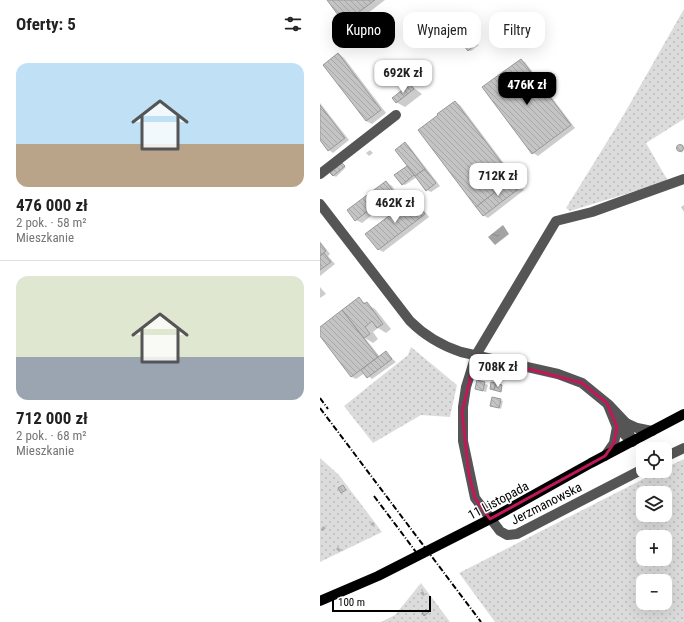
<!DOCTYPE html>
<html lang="pl">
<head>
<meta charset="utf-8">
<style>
  body { margin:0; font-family:"Roboto Condensed",sans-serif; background:#f2f2f2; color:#222; height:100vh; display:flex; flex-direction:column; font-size:15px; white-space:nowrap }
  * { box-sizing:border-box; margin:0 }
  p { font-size:13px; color:#767676 }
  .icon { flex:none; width:22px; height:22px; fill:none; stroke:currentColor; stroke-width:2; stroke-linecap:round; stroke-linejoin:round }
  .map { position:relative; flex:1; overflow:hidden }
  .details { display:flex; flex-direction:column; background:#fff; width:320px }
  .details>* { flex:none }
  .guide { position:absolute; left:12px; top:12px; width:292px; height:36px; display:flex; gap:8px }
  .fabs { position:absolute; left:316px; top:442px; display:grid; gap:8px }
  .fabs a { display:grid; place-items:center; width:36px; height:36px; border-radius:8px; background:#fff; box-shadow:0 4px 16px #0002; font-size:20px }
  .scale { position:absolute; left:12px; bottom:10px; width:99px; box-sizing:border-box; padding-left:4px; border:2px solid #000; border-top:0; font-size:11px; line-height:14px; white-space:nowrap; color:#000; -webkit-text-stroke:3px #fff; paint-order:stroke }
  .price { position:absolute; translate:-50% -34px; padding:0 9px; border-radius:8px; background:#fff; color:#222; font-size:13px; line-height:26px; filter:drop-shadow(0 1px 2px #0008) }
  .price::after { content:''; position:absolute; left:50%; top:24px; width:12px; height:9px; margin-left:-6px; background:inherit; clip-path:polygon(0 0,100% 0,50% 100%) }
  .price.current { background:#000; color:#fff }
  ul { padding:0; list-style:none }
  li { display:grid; align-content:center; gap:8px; height:212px; padding:0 16px }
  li+li { border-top:1px solid #e0e0e0 }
  li span { display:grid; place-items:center; height:124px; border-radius:12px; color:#555 }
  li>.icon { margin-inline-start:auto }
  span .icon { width:72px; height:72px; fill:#fffc; stroke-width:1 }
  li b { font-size:17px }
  h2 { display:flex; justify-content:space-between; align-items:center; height:48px; padding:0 16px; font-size:17px }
  .tag { padding:0 14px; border-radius:12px; background:#fff; box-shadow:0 4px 16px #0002; font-size:14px; line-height:36px }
  .tag.current { background:#000; color:#fff }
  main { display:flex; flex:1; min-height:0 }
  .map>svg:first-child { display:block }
  .grass { fill:url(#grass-dots); fill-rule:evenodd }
  .water { fill:url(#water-ripples) }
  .shadow { fill:#0003 }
  .building { fill:url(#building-back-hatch); stroke:#999 }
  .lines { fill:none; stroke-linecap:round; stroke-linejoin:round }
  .minor { stroke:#555; stroke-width:10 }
  .major { stroke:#000; stroke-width:10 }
  .rail { stroke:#000; stroke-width:2; stroke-dasharray:6 2 1 2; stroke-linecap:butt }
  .marked { fill:none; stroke:#c2185b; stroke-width:3; stroke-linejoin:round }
  .labels { text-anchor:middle; stroke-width:3; stroke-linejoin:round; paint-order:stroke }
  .street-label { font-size:13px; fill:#000; stroke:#fff }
</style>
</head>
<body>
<main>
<section class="details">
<h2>Oferty: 5<svg class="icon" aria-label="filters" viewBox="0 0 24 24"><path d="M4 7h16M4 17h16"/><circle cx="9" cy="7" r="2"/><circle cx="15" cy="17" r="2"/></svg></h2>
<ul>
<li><span style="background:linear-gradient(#bfe0f5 65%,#b9a48a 0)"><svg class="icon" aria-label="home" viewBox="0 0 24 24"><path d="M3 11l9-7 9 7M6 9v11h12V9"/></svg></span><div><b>476 000 zł</b><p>2 pok. · 58 m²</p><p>Mieszkanie</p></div></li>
<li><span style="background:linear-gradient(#dfe7d0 65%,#9aa5b1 0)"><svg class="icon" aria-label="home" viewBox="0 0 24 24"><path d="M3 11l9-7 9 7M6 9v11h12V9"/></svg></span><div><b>712 000 zł</b><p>2 pok. · 68 m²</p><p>Mieszkanie</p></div></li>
</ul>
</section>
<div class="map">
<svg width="364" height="622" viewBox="0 0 364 622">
  <defs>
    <pattern id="grass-dots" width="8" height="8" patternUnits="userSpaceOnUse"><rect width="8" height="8" fill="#dcdcdc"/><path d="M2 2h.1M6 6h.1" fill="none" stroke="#bbb" stroke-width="1.8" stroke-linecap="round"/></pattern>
    <pattern id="water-ripples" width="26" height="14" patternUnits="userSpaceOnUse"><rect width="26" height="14" fill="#a3a3a3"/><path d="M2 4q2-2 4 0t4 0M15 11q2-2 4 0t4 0" fill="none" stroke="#8b8b8b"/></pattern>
    <pattern id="building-back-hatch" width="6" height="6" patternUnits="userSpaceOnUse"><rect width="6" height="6" fill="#c4c4c4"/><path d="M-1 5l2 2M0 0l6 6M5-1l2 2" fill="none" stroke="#a7a7a7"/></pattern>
  </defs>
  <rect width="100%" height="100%" fill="#fff"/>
  <g class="grass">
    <path d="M 364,9 L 364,119 L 326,143 L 348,181 L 250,211 L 246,208 L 303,116 Z"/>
    <path d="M 91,347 L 137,385 L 130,417 L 101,415 L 53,443 L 24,406 L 88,355 Z"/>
    <path d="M 0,458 L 19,475 L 62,532 L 0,562 Z"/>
    <path d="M 364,459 L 364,622 L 175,622 L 139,573 L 339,471 L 345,471 L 345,468 ZM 323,493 L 345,493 L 345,515 L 323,515 ZM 323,537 L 345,537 L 345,559 L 323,559 ZM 323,581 L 345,581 L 345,603 L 323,603 Z"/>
    <path d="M 101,583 L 130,622 L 61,622 L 75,615 Z"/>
  </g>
  <path class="water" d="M 183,225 L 189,234 L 175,245 L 168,237 Z"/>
  <g class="shadow">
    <path d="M 8,0 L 65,0 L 31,26 L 25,22 Z"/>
    <path d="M 154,40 L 159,45 L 151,51 L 148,50 Z"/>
    <path d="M 19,54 L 24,58 L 66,113 L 52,124 L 46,121 Z"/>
    <path d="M 201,60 L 205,62 L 255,128 L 218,156 L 213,153 L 164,88 Z"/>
    <path d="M 90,85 L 102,94 L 85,107 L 76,102 Z"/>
    <path d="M 135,102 L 140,105 L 204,190 L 168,218 L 163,215 Z"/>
    <path d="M 0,103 L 29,140 L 13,153 L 9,150 L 0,139 Z"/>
    <path d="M 85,143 L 89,146 L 120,186 L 111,192 L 107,190 L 97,177 L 85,185 L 82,184 L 87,167 L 91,169 Z"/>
    <path d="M 360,144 L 364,149 L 362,153 L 357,147 Z"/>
    <path d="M 50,150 L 53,153 L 49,156 L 46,153 Z"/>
    <path d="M 22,164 L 26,167 L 16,177 L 13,175 Z"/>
    <path d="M 66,182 L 72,186 L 78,195 L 42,223 L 36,220 Z"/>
    <path d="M 93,199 L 97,201 L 109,217 L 63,252 L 58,249 Z"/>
    <path d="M 364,205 L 364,212 L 361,207 Z"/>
    <path d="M 0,241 L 10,254 L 8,256 L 15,264 L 0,276 Z"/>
    <path d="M 0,287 L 6,294 L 0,298 Z"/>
    <path d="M 39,299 L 55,309 L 71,329 L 66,333 L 58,328 L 53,332 L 58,339 L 53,343 L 45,338 L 60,357 L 66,353 L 76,362 L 52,379 L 45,373 L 36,379 L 32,377 L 0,334 L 0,328 Z"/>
    <path d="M 158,381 L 168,385 L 166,392 L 156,389 Z"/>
    <path d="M 180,400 L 183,401 L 181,409 L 171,405 Z"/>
    <path d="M 53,522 L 55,524 L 52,526 L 50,524 Z"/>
    <path d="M 3,526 L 6,528 L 3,531 L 1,529 Z"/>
    <path d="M 18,547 L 21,550 L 19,552 L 16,549 Z"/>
    <path d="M 103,591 L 105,595 L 103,596 L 100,593 Z"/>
  </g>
  <g class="building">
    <path d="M 7,0 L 55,0 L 24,23 Z"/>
    <path d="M 153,39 L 157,43 L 148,51 L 144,46 Z"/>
    <path d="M 18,53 L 61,110 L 46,121 L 3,65 Z"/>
    <path d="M 201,59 L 251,125 L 212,154 L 162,87 Z"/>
    <path d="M 90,84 L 94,89 L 76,103 L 72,98 Z"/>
    <path d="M 135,101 L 193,178 L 156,207 L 98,130 L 118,115 L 117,114 Z"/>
    <path d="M 0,105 L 25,138 L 8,151 L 0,140 Z"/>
    <path d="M 85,142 L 105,169 L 95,176 L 75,150 Z"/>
    <circle cx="360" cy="148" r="3.5"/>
    <path d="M 22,163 L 25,166 L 13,176 L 10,173 Z"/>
    <path d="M 87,166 L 94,175 L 82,185 L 74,175 Z"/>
    <path d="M 105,169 L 116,183 L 106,191 L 95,176 Z"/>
    <path d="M 193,178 L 201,187 L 163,216 L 156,207 Z"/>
    <path d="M 66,181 L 73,191 L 35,221 L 27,210 Z"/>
    <path d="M 93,198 L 105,214 L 58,250 L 45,234 Z"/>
    <path d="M 0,243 L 6,251 L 0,256 Z"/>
    <path d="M 4,253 L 11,262 L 0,270 L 0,256 Z"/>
    <path d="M 39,297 L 44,304 L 47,302 L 63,324 L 57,328 L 52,321 L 45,327 L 50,334 L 44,338 L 22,310 Z"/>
    <path d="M 22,310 L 58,357 L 31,377 L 0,336 L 0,327 Z"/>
    <path d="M 66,351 L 72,359 L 47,378 L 41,370 Z"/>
    <path d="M 157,380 L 165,382 L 163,391 L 155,389 Z"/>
    <path d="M 171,382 L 176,383 L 174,390 L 170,389 Z"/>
    <path d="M 176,383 L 182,385 L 181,392 L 174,390 Z"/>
    <path d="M 172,397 L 181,399 L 179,408 L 170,406 Z"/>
    <path d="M 23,485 L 26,490 L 21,493 L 18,488 Z"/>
    <path d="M 106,609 L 109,612 L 104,616 L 102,613 Z"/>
  </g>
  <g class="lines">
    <g class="minor">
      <path d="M 0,174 L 76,115"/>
      <path d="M 0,204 L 90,321 C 105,336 120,345 141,352 L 238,374 L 262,383 L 289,405 L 306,423 L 312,442"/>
      <path d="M 288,405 L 297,427 L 312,442"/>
      <path d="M 306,423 L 317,428 L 332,431"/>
      <path d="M 285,456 L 294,443 L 297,427"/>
      <path d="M 345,457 L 364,448"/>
      <path d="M 323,469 L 197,534 L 187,535 L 180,531 L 155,498 L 143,441 L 143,407 L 146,387 L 156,355 L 236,221 L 272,212 L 364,179"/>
    </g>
    <path class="major" d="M 0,601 L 58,576 L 176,516 L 271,463 L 364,414"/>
    <g class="rail">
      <path d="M 0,398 L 8,409"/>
      <path d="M 0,408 L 161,622"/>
      <path d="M 54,496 L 96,552"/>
    </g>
  </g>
  <path class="marked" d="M 156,355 L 262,383 L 287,403 L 297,427 L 294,443 L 285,456 L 170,519 L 155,498 L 149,475 L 142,412 Z"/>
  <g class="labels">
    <g class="street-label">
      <text transform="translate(178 500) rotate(-28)" y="5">11 Listopada</text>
      <text transform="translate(226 503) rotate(-27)" y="5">Jerzmanowska</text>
    </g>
  </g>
</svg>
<div class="fabs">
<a><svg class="icon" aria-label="locate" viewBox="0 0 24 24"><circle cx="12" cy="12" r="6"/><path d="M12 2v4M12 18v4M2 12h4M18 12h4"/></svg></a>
<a><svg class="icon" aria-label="layers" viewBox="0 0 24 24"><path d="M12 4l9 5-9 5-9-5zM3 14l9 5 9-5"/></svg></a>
<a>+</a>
<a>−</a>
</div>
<div class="scale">100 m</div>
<b class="price" style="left:83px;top:94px">692K zł</b>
<b class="price current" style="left:207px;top:106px">476K zł</b>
<b class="price" style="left:178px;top:197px">712K zł</b>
<b class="price" style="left:75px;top:224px">462K zł</b>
<b class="price" style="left:178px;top:388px">708K zł</b>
<div class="guide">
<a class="tag current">Kupno</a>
<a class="tag">Wynajem</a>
<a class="tag">Filtry</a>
</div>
</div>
</main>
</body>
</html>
